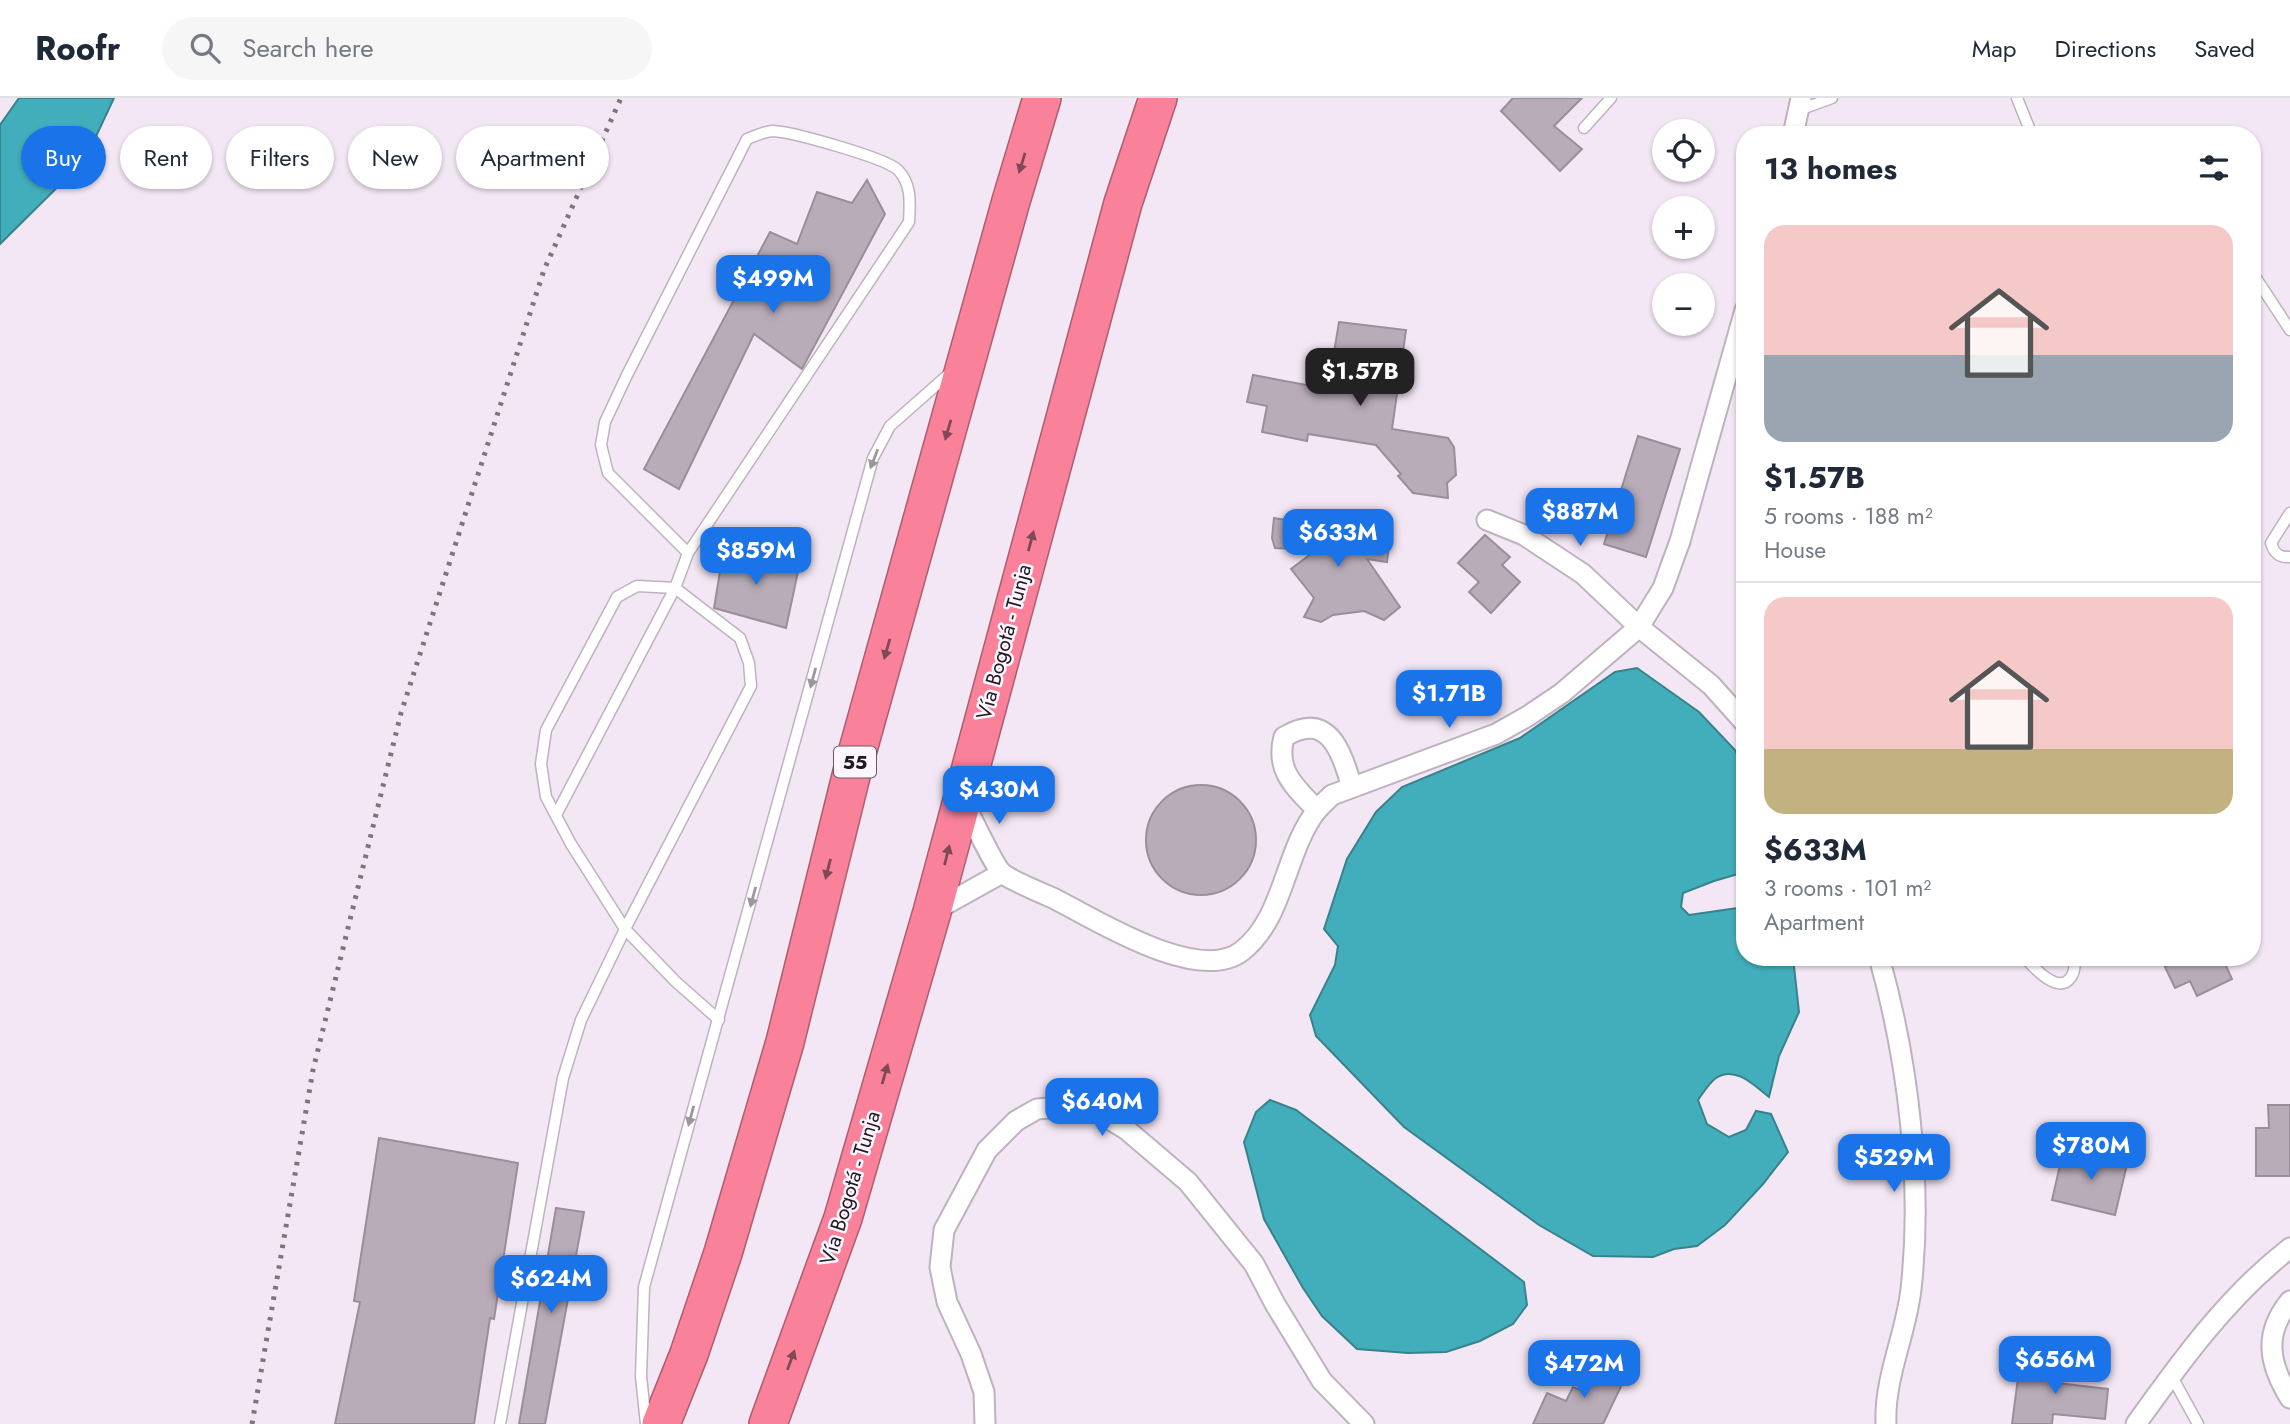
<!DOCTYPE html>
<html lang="en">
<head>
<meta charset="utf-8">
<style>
  body { margin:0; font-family:Jost,sans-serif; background:#f6f6f7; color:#1f2937; height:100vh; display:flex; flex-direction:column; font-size:26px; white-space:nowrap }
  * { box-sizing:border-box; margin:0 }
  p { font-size:23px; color:#747a83 }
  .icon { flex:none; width:38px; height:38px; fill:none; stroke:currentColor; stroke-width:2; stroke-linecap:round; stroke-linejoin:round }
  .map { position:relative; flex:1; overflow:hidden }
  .drawer { position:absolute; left:1736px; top:28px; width:525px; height:840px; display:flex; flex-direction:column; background:#fff; border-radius:28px; box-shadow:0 2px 5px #0004 }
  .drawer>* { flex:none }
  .hud { position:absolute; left:21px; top:28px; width:665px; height:63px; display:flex; gap:14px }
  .controls { position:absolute; left:1652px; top:21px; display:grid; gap:14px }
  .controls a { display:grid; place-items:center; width:63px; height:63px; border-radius:50%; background:#fff; box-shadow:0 2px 5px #0004; font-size:35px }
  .price { position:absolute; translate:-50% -60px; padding:0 16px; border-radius:14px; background:#1a73e8; color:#fff; font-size:23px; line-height:46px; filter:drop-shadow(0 2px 4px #0008) }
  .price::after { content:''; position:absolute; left:50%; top:42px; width:21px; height:16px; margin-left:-10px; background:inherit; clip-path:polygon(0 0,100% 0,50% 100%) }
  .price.selected { background:#222; color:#fff }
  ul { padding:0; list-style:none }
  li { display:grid; align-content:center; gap:14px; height:371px; padding:0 28px }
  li+li { border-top:2px solid #e0e1e3 }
  li span { display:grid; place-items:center; height:217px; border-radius:21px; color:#555 }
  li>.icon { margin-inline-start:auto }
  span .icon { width:126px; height:126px; fill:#fffc; stroke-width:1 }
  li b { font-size:30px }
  h2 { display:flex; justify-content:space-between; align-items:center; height:84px; padding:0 28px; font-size:30px }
  .chip { padding:0 24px; border-radius:32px; background:#fff; box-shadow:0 2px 5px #0004; font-size:24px; line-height:63px }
  .chip.selected { background:#1a73e8; color:#fff }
  header { display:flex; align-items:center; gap:42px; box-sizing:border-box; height:98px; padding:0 35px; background:#fff; border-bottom:2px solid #e0e1e3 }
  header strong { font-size:33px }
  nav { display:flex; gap:38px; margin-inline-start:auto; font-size:24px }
  .search { width:490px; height:63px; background:#f6f6f7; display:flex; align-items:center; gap:18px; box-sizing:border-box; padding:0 24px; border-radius:38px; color:#747a83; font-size:26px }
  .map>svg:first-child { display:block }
  .water { fill:#43aebb; stroke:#38828c; stroke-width:2 }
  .building { fill:#b8acb9; stroke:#9a8e9b; stroke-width:2 }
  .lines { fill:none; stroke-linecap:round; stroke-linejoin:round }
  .lane-casing { stroke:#beb2bf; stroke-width:13 }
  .street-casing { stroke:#beb2bf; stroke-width:23 }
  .highway-casing { stroke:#ad5d6f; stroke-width:40 }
  .lane { stroke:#fff; stroke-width:10 }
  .street { stroke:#fff; stroke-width:19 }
  .highway { stroke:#f9819a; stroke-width:37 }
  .rail { stroke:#7d747d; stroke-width:5; stroke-dasharray:3.5 7; stroke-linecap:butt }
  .oneway { fill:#814856 }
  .oneway2 { fill:#9a989a }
  .labels { text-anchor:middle; stroke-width:5; stroke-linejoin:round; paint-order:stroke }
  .shield { fill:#fef6fe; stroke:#625c62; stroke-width:2 }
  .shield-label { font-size:19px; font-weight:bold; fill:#1f1a1f }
  .street-label { font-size:21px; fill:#1f1a1f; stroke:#fef6fe }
</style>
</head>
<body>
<header>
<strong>Roofr</strong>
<div class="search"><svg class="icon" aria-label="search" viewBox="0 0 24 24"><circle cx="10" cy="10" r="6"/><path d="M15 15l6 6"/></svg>Search here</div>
<nav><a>Map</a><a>Directions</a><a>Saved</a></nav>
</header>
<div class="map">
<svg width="2290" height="1326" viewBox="0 0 2290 1326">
  <rect width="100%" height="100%" fill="#f4e7f5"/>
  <g class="water">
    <path d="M 19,0 L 114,0 L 85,62 L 0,146 L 0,27 Z"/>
    <path d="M 1637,570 L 1699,614 L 1735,652 L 1745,678 L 1745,774 L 1714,783 L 1683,795 L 1681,809 L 1689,817 L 1745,809 L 1745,859 L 1793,859 L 1799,914 L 1779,958 L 1769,999 C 1755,988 1735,967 1716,980 C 1709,985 1703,995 1698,1002 L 1707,1026 L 1729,1039 L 1746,1032 L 1756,1013 L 1771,1016 L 1788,1054 L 1763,1086 L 1725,1127 L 1697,1148 L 1674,1151 L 1653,1159 L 1593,1158 L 1539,1127 L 1404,1029 L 1316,938 L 1310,917 L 1335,867 L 1338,848 L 1324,831 L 1347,761 L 1376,714 L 1402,689 L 1520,640 L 1615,574 Z"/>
    <path d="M 1270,1002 L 1296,1012 L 1524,1184 L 1527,1207 L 1513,1226 L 1480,1243 L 1446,1254 L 1408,1255 L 1357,1251 L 1322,1218 L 1303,1190 L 1264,1121 L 1244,1044 L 1256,1014 Z"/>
  </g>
  <g class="building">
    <path d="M 1513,0 L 1582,0 L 1554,28 L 1582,51 L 1560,73 L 1501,13 Z"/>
    <path d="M 867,82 L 885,116 L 802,271 L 754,236 L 679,391 L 644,371 L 770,134 L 797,146 L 817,94 L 852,105 Z"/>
    <path d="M 1339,224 L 1406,232 L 1392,331 L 1448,340 L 1454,349 L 1456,377 L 1447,385 L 1448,400 L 1413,395 L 1398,378 L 1401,376 L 1376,347 L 1308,336 L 1307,343 L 1262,334 L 1267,308 L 1247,304 L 1253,277 L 1328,291 Z"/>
    <path d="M 1638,338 L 1680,351 L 1646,459 L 1604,446 Z"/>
    <path d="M 1274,420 L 1390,439 L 1387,464 L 1367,461 L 1400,509 L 1384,522 L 1364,513 L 1333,517 L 1321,524 L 1304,519 L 1314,500 L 1291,471 L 1316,452 L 1275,450 L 1272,440 Z"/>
    <path d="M 1485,437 L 1510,459 L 1502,467 L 1520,484 L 1491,515 L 1469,494 L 1479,484 L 1458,465 Z"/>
    <path d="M 724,449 L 799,469 L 786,530 L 714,510 Z"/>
    <circle cx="1201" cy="742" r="55"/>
    <path d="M 2185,859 L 2222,859 L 2232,881 L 2197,898 L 2190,883 L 2175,890 L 2165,869 Z"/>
    <path d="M 2268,1007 L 2290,1007 L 2290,1078 L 2256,1078 L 2256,1030 L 2269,1030 Z"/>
    <path d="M 379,1040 L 518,1065 L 494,1221 L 490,1220 L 474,1326 L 335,1326 L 360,1204 L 354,1203 Z"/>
    <path d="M 2109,1053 L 2129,1058 L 2115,1117 L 2052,1102 L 2063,1054 L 2106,1064 Z"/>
    <path d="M 556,1110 L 584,1114 L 545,1326 L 519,1326 Z"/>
    <path d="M 2042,1249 L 2061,1251 L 2057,1285 L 2108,1291 L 2105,1321 L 2053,1316 L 2052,1326 L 2012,1326 L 2018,1280 L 2038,1283 Z"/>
    <path d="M 1594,1263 L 1626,1278 L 1603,1326 L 1533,1326 L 1547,1295 L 1566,1303 L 1573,1289 L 1580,1292 Z"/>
  </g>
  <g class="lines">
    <defs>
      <g id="lane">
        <path d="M 2017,0 L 2032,37"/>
        <path d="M 1799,12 L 1832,0"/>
        <path d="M 1584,30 L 1611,0"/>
        <path d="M 2252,174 L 2290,232"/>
        <path d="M 2290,415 L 2271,445 C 2274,455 2279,460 2290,459"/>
        <path d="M 556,717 L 675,490 L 688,455 L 909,124 C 910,106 912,86 898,72 C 886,60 793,34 773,33 C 765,33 755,38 747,41 L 627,277 L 605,324 L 601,347 L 608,375 L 688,455"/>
        <path d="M 2024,859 C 2032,867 2040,877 2050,882 C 2068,893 2077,875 2074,859"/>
        <path d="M 2171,1277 L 2198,1326"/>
        <path d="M 500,1326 L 563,980 L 581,922 L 625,831 L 751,588 L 749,565 L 740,540 L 675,490 L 637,488 L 617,499 L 546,632 L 541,666 L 546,699 L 571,746 L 625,831 L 675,883 L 719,922"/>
        <path d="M 646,1326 L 641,1278 L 644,1189 L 873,360 L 890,328 L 950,275"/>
      </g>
      <g id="street">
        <path d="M 1793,37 L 1801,0"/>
        <path d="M 1487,422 L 1524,437 L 1583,476 L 1639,529 L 1711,587 L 1745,625"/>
        <path d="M 964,705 C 971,718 994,768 1002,775 C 1008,781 1044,796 1055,801 C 1096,822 1199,887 1242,853 C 1285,819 1284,754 1317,712 C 1321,707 1327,702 1332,697 L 1496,636 L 1528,618 L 1562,595 L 1639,529 L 1663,490 L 1680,443 L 1745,212"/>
        <path d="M 1317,712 C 1295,689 1275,673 1284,639 C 1329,612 1341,653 1352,689"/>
        <path d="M 932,814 L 1002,775"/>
        <path d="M 1879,859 C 1908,962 1923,1085 1911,1191 C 1906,1237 1884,1279 1886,1326"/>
        <path d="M 2290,1203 C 2263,1236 2269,1266 2290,1300"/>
        <path d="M 985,1326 L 984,1294 L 971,1256 L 947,1204 L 940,1169 L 944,1132 L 987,1052 L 1016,1023 L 1037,1011 L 1072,1008 L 1099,1015 L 1127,1032 L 1188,1084 L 1254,1166 L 1275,1206 L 1322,1283 L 1364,1326"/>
        <path d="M 2136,1326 C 2181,1263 2228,1198 2290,1150"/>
      </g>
      <g id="highway">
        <path d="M 661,1326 L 689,1256 L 723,1155 L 785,944 L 854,666 L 1011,103 L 1042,0"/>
        <path d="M 768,1326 L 843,1120 L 932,814 L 1123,105 L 1158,0"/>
      </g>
    </defs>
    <use href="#lane" class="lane-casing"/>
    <use href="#street" class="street-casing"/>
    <use href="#highway" class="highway-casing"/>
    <use href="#lane" class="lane"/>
    <use href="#street" class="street"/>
    <use href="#highway" class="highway"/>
    <path class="rail" d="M 252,1326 L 313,972 L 401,615 L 544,172 L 621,0"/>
  </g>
  <defs><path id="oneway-solid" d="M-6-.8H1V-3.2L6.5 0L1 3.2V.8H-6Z" transform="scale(1.75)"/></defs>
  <g class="oneway">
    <use href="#oneway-solid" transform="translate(1022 65) rotate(107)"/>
    <use href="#oneway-solid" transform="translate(948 332) rotate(106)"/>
    <use href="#oneway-solid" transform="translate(1031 443) rotate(-75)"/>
    <use href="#oneway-solid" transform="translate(887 551) rotate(106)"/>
    <use href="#oneway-solid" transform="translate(947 757) rotate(-76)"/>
    <use href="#oneway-solid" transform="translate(828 771) rotate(104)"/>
    <use href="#oneway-solid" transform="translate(885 976) rotate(-74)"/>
    <use href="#oneway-solid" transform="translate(791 1262) rotate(-70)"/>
  </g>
  <g class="oneway2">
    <use href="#oneway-solid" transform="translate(874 361) rotate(111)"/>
    <use href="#oneway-solid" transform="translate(813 580) rotate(105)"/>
    <use href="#oneway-solid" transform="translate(753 799) rotate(105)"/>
    <use href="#oneway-solid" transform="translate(691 1018) rotate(105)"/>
  </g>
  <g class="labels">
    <rect class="shield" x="834" y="648.5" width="42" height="31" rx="5"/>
    <g class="shield-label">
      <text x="855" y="671">55</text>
    </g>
    <g class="street-label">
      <text transform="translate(1004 544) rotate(-75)" y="7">Vía Bogotá - Tunja</text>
      <text transform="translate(850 1090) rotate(-73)" y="7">Vía Bogotá - Tunja</text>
    </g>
  </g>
</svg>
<div class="controls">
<a><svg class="icon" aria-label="locate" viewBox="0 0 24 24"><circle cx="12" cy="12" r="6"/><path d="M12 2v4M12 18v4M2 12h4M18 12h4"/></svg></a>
<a>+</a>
<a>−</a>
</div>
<b class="price" style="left:773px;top:217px">$499M</b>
<b class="price selected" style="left:1360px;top:310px">$1.57B</b>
<b class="price" style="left:1580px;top:450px">$887M</b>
<b class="price" style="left:1338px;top:471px">$633M</b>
<b class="price" style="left:756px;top:489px">$859M</b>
<b class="price" style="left:1449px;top:632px">$1.71B</b>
<b class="price" style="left:999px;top:728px">$430M</b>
<b class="price" style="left:1102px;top:1040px">$640M</b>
<b class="price" style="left:2091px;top:1084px">$780M</b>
<b class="price" style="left:1894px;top:1096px">$529M</b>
<b class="price" style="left:551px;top:1217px">$624M</b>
<b class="price" style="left:2055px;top:1298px">$656M</b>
<b class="price" style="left:1584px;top:1302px">$472M</b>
<div class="hud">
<a class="chip selected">Buy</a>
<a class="chip">Rent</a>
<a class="chip">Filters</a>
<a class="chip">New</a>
<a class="chip">Apartment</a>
</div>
<section class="drawer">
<h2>13 homes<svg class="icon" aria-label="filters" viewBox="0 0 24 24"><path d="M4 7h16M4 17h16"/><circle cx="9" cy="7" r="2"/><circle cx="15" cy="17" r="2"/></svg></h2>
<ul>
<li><span style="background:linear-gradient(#f6c9c9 60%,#9aa5b1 0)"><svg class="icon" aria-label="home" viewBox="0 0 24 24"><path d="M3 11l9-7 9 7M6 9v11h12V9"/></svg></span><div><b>$1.57B</b><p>5 rooms · 188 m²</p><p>House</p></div></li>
<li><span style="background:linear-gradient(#f6c9c9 70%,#c2b280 0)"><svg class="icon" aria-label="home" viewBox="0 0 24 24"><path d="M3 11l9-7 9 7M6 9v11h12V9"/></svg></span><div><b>$633M</b><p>3 rooms · 101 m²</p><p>Apartment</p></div></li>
</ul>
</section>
</div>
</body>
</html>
